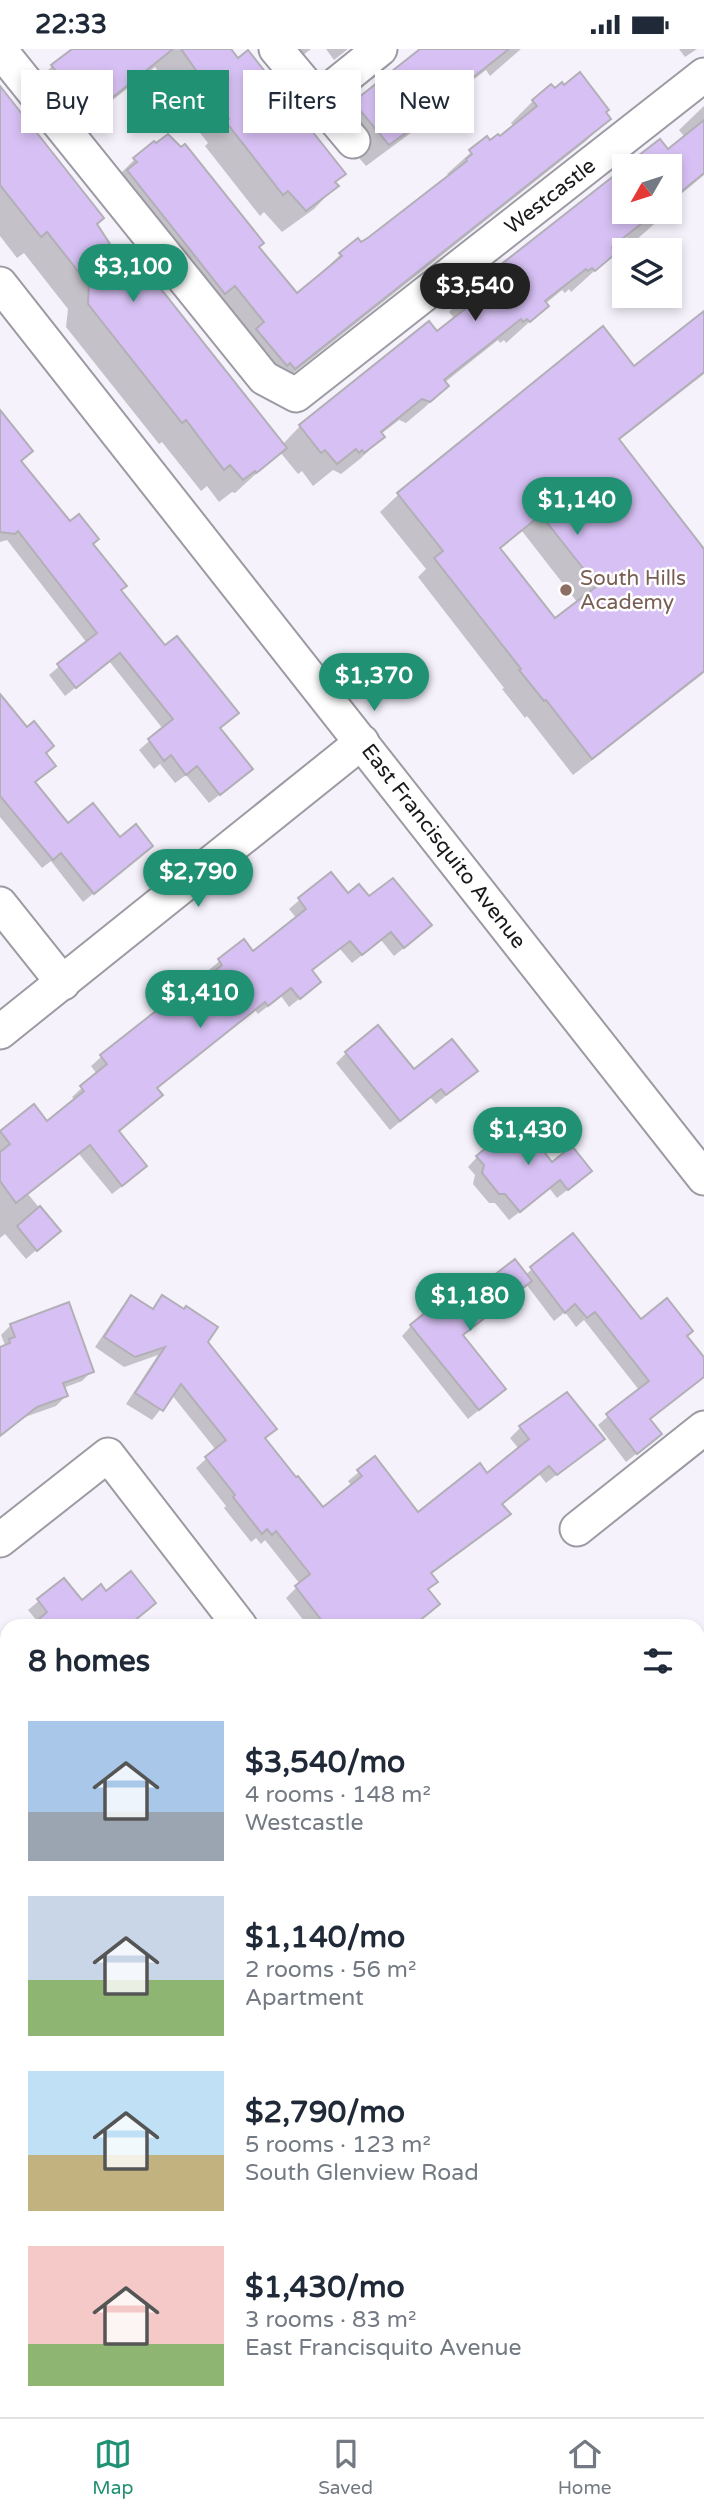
<!DOCTYPE html>
<html lang="en">
<head>
<meta charset="utf-8">
<style>
  body { margin:0; font-family:"Varela Round",sans-serif; background:#f2f2f3; color:#1f2937; height:100vh; display:flex; flex-direction:column; font-size:26px; white-space:nowrap }
  * { box-sizing:border-box; margin:0 }
  p { font-size:23px; color:#747a83 }
  .icon { flex:none; width:38px; height:38px; fill:none; stroke:currentColor; stroke-width:2; stroke-linecap:round; stroke-linejoin:round }
  .map { position:relative; flex:1; overflow:hidden }
  .side { position:absolute; left:0px; top:1570px; width:705px; height:800px; display:flex; flex-direction:column; background:#fff; border-radius:21px 21px 0 0; box-shadow:0 4px 10px #0003 }
  .side>* { flex:none }
  .top-card { position:absolute; left:21px; top:21px; width:663px; height:63px; display:flex; gap:14px }
  .needle { width:46px; rotate:231deg }
  .controls { position:absolute; left:612px; top:105px; display:grid; gap:14px }
  .controls a { display:grid; place-items:center; width:70px; height:70px; border-radius:0px; background:#fff; box-shadow:0 4px 10px #0003; font-size:35px }
  .price { position:absolute; translate:-50% -60px; padding:0 16px; border-radius:24px; background:#209173; color:#fff; font-size:23px; line-height:46px; filter:drop-shadow(0 2px 4px #0008) }
  .price::after { content:''; position:absolute; left:50%; top:42px; width:21px; height:16px; margin-left:-10px; background:inherit; clip-path:polygon(0 0,100% 0,50% 100%) }
  .price.on { background:#222; color:#fff }
  ul { padding:0; list-style:none }
  li { display:flex; align-items:center; gap:21px; height:175px; padding:0 28px }
  li span { display:grid; place-items:center; flex:none; width:196px; height:140px; border-radius:0px; color:#555 }
  li>.icon { margin-inline-start:auto }
  span .icon { width:84px; height:84px; fill:#fffc; stroke-width:1 }
  li b { font-size:30px }
  h2 { display:flex; justify-content:space-between; align-items:center; height:84px; padding:0 28px; font-size:30px }
  .pill { padding:0 24px; border-radius:0px; background:#fff; box-shadow:0 4px 10px #0003; font-size:24px; line-height:63px }
  .pill.on { background:#209173; color:#fff }
  .status { display:flex; justify-content:space-between; align-items:center; height:49px; padding:0 35px; background:#fff; direction:ltr }
  .status svg { height:19px; fill:currentColor }
  .tab-bar { display:flex; justify-content:space-around; align-items:center; height:98px; border-top:2px solid #e0e1e3; background:#fff; font-size:19px; color:#747a83 }
  .tab-bar a { display:grid; justify-items:center; gap:4px }
  .tab-bar .on { color:#209173 }
  .map>svg:first-child { display:block }
  .shadow { fill:#0003; fill-rule:evenodd }
  .building { fill:#d7c1f4; stroke:#b2afb7; stroke-width:2; fill-rule:evenodd }
  .lines { fill:none; stroke-linecap:round; stroke-linejoin:round }
  .minor-casing { stroke:#9c9aa2; stroke-width:37 }
  .minor { stroke:#fff; stroke-width:33 }
  .education-dot { fill:#8d6e63; stroke:#fff; stroke-width:2.5 }
  .labels { text-anchor:middle; stroke-width:5; stroke-linejoin:round; paint-order:stroke }
  .street-label { font-size:21px; fill:#18171a; stroke:#fff }
  .education-label { font-size:21px; fill:#785e54; stroke:#fff; text-anchor:start }
</style>
</head>
<body>
<div class="status"><b>22:33</b><svg viewBox="0 0 49 12"><path d="M0 12V9h3v3zM5 12V6h3v6zM10 12V3h3v9zM15 12V0h3v12zM26 1h20v11H26zM47 4h2v5h-2z"/></svg></div>
<div class="map">
<svg width="704" height="2368" viewBox="0 0 704 2368">
  <rect width="100%" height="100%" fill="#f5f2fb"/>
  <g class="shadow">
    <path d="M 74,0 L 217,0 L 344,125 L 334,135 L 336,137 L 314,160 L 282,183 L 264,163 L 260,167 L 205,97 L 208,94 L 197,80 L 199,79 L 155,18 L 64,89 L 30,40 L 52,17 Z"/>
    <path d="M 281,0 L 311,0 L 293,14 Z"/>
    <path d="M 326,0 L 348,0 L 334,11 Z"/>
    <path d="M 423,0 L 521,0 L 490,27 L 486,21 L 464,38 L 467,41 L 426,78 L 423,75 L 366,117 L 332,77 L 354,54 Z"/>
    <path d="M 679,0 L 697,0 L 685,8 Z"/>
    <path d="M 0,40 L 123,217 L 282,396 L 300,377 L 429,274 L 437,285 L 454,269 L 449,263 L 472,241 L 625,119 L 625,163 L 668,163 L 636,191 L 634,189 L 630,192 L 627,188 L 611,201 L 612,206 L 571,243 L 569,240 L 565,244 L 562,241 L 545,255 L 547,257 L 506,294 L 504,291 L 500,294 L 498,291 L 444,334 L 447,337 L 424,359 L 406,374 L 399,371 L 381,385 L 383,388 L 360,410 L 341,425 L 333,421 L 313,437 L 302,422 L 298,425 L 280,403 L 235,444 L 232,443 L 219,453 L 207,437 L 201,442 L 162,393 L 159,395 L 66,278 L 68,260 L 24,204 L 17,209 L 0,187 Z"/>
    <path d="M 533,52 L 603,64 L 608,69 L 586,92 L 271,342 L 112,133 L 135,110 L 257,198 L 297,247 L 341,205 L 360,195 L 450,128 L 447,125 L 487,89 L 490,93 L 500,89 L 514,78 L 511,74 Z"/>
    <path d="M 704,57 L 704,126 L 674,151 L 676,154 L 670,160 L 670,117 L 628,117 L 659,92 L 668,102 L 684,87 L 679,81 Z"/>
    <path d="M 603,280 L 633,319 L 704,281 L 704,325 L 618,392 L 704,503 L 704,624 L 573,726 L 527,667 L 525,669 L 502,640 L 504,639 L 418,528 L 426,520 L 380,463 L 398,446 ZM 522,482 L 578,554 L 555,572 L 499,501 Z"/>
    <path d="M 0,364 L 20,413 L 70,475 L 91,495 L 120,542 L 165,598 L 237,664 L 219,680 L 241,729 L 209,754 L 186,726 L 175,734 L 160,715 L 154,720 L 139,701 L 163,680 L 109,612 L 65,647 L 49,626 L 87,594 L 7,491 L 0,493 Z"/>
    <path d="M 0,648 L 54,716 L 34,735 L 68,777 L 151,797 L 83,853 L 51,812 L 42,819 L 0,768 Z"/>
    <path d="M 330,825 L 347,846 L 368,850 L 420,886 L 394,907 L 381,891 L 352,914 L 340,900 L 311,923 L 309,942 L 289,958 L 281,947 L 258,965 L 255,961 L 155,1040 L 161,1046 L 118,1083 L 145,1117 L 135,1127 L 112,1145 L 79,1105 L 28,1145 L 58,1182 L 26,1210 L 5,1185 L 0,1189 L 0,1084 L 47,1074 L 75,1051 L 72,1048 L 97,1025 L 91,1017 L 101,1008 L 161,960 L 165,965 L 213,926 L 209,921 L 243,892 L 253,904 L 297,870 L 289,860 Z"/>
    <path d="M 346,1004 L 413,1023 L 465,1031 L 436,1055 L 430,1048 L 390,1081 L 336,1014 Z"/>
    <path d="M 477,1108 L 552,1116 L 580,1131 L 557,1149 L 550,1140 L 509,1171 L 495,1154 L 489,1154 L 473,1135 L 475,1126 L 468,1118 Z"/>
    <path d="M 573,1187 L 640,1272 L 686,1288 L 704,1326 L 649,1371 L 650,1394 L 626,1413 L 598,1376 L 639,1341 L 584,1271 L 576,1278 L 565,1263 L 554,1272 L 526,1235 L 461,1287 L 494,1349 L 468,1370 L 402,1287 L 411,1277 L 445,1267 L 525,1226 Z"/>
    <path d="M 132,1248 L 151,1261 L 163,1249 L 206,1294 L 275,1380 L 264,1390 L 322,1460 L 352,1437 L 348,1432 L 375,1410 L 418,1466 L 487,1426 L 519,1400 L 510,1389 L 520,1379 L 566,1345 L 602,1390 L 546,1434 L 539,1425 L 501,1456 L 508,1465 L 498,1475 L 430,1526 L 422,1570 L 427,1577 L 308,1577 L 286,1549 L 300,1535 L 265,1491 L 261,1495 L 256,1489 L 251,1493 L 224,1459 L 226,1457 L 196,1419 L 216,1401 L 172,1346 L 152,1371 L 126,1355 L 158,1306 L 124,1318 L 95,1298 L 122,1258 Z"/>
    <path d="M 11,1276 L 92,1322 L 82,1332 L 63,1339 L 66,1347 L 56,1357 L 25,1368 L 7,1381 L 0,1360 L 0,1299 L 5,1296 L 1,1286 Z"/>
    <path d="M 64,1531 L 82,1553 L 133,1577 L 34,1577 L 38,1573 L 28,1561 Z"/>
    <path d="M 4,1596 L 7,1598 L 7,1672 L 0,1678 L 0,1599 Z"/>
    <path d="M 7,1793 L 7,1885 L 0,1890 L 0,1798 Z"/>
    <path d="M 698,1863 L 704,1871 L 704,1896 L 698,1900 Z"/>
    <path d="M 698,1927 L 704,1934 L 704,2078 L 698,2071 Z"/>
    <path d="M 7,2091 L 7,2229 L 0,2220 L 0,2097 Z"/>
    <path d="M 698,2241 L 704,2249 L 704,2368 L 697,2362 Z"/>
    <path d="M 7,2304 L 7,2362 L 31,2362 L 24,2368 L 0,2368 L 0,2310 Z"/>
    <path d="M 300,2362 L 386,2362 L 391,2368 L 293,2368 Z"/>
    <path d="M 609,2362 L 677,2362 L 670,2368 L 602,2368 Z"/>
    <path d="M 441,2363 L 445,2368 L 434,2368 Z"/>
  </g>
  <g class="building">
    <path d="M 72,0 L 173,0 L 88,68 L 55,30 L 60,27 L 51,16 Z"/>
    <path d="M 181,0 L 231,0 L 238,9 L 248,1 L 346,125 L 335,133 L 339,137 L 306,162 L 288,142 L 283,146 L 226,73 L 229,70 L 219,57 L 220,55 Z"/>
    <path d="M 420,0 L 509,0 L 471,30 L 472,32 L 466,37 L 469,41 L 449,57 L 447,54 L 389,96 L 353,53 Z"/>
    <path d="M 580,23 L 609,61 L 606,63 L 611,70 L 295,320 L 290,314 L 287,317 L 256,280 L 264,273 L 235,237 L 225,245 L 127,121 L 137,113 L 133,109 L 154,92 L 156,94 L 168,85 L 181,98 L 185,95 L 264,194 L 259,198 L 297,244 L 342,207 L 339,204 L 358,189 L 361,193 L 369,188 L 467,112 L 466,110 L 472,105 L 469,101 L 487,87 L 490,91 L 498,85 L 500,87 L 537,57 L 532,51 L 551,35 L 555,39 L 562,33 L 564,36 Z"/>
    <path d="M 0,37 L 104,169 L 97,175 L 123,215 L 134,206 L 287,399 L 259,422 L 256,424 L 255,422 L 243,431 L 230,416 L 224,421 L 186,371 L 182,374 L 88,255 L 89,236 L 47,183 L 41,188 L 0,136 Z"/>
    <path d="M 704,71 L 704,124 L 670,152 L 670,117 L 625,117 L 660,90 L 668,100 Z"/>
    <path d="M 625,118 L 625,163 L 656,163 L 612,198 L 614,206 L 595,222 L 592,219 L 588,222 L 586,220 L 545,252 L 549,257 L 530,273 L 527,270 L 523,273 L 521,270 L 444,331 L 449,337 L 430,353 L 422,350 L 381,383 L 385,388 L 364,404 L 362,401 L 359,404 L 356,400 L 337,415 L 325,401 L 321,404 L 299,376 L 429,272 L 437,282 L 475,252 L 472,248 L 476,246 L 471,239 Z"/>
    <path d="M 704,262 L 704,323 L 619,390 L 704,500 L 704,622 L 592,710 L 546,651 L 544,652 L 519,621 L 521,620 L 434,509 L 443,502 L 397,444 L 603,277 L 634,317 ZM 541,466 L 597,537 L 555,569 L 500,499 Z"/>
    <path d="M 0,361 L 33,402 L 21,412 L 70,472 L 79,465 L 99,490 L 93,495 L 127,537 L 121,541 L 165,596 L 177,587 L 239,664 L 220,679 L 253,720 L 220,746 L 197,717 L 186,726 L 171,706 L 164,712 L 148,690 L 173,670 L 120,604 L 76,639 L 57,615 L 97,584 L 18,482 L 15,485 L 0,483 Z"/>
    <path d="M 0,645 L 27,678 L 34,672 L 54,697 L 46,704 L 56,717 L 35,733 L 68,774 L 93,754 L 120,788 L 136,775 L 153,797 L 94,845 L 61,804 L 53,811 L 0,747 Z"/>
    <path d="M 331,823 L 348,844 L 359,835 L 369,847 L 393,829 L 432,876 L 404,899 L 391,883 L 362,906 L 350,892 L 312,921 L 321,933 L 300,950 L 291,939 L 268,957 L 265,953 L 157,1039 L 163,1046 L 119,1082 L 147,1117 L 122,1137 L 90,1096 L 16,1154 L 0,1132 L 0,1103 L 10,1095 L 0,1082 L 34,1055 L 47,1072 L 84,1042 L 80,1037 L 107,1015 L 100,1006 L 161,958 L 165,963 L 201,934 L 222,916 L 218,910 L 244,890 L 253,902 L 306,860 L 298,849 Z"/>
    <path d="M 378,976 L 414,1020 L 452,990 L 478,1022 L 446,1046 L 441,1040 L 400,1072 L 345,1003 Z"/>
    <path d="M 520,1071 L 552,1113 L 572,1097 L 592,1122 L 568,1141 L 560,1131 L 520,1163 L 505,1145 L 499,1145 L 482,1124 L 484,1116 L 476,1107 Z"/>
    <path d="M 40,1157 L 61,1182 L 37,1202 L 17,1177 Z"/>
    <path d="M 573,1184 L 641,1270 L 667,1249 L 693,1282 L 687,1287 L 704,1308 L 704,1328 L 650,1370 L 662,1385 L 637,1405 L 606,1365 L 649,1332 L 595,1263 L 587,1269 L 575,1255 L 565,1264 L 530,1218 Z"/>
    <path d="M 515,1210 L 532,1232 L 463,1286 L 506,1340 L 479,1361 L 410,1276 L 437,1254 L 445,1264 Z"/>
    <path d="M 131,1246 L 153,1260 L 162,1246 L 184,1260 L 186,1257 L 218,1278 L 208,1293 L 277,1380 L 265,1389 L 296,1428 L 298,1427 L 323,1458 L 362,1427 L 357,1421 L 375,1407 L 418,1463 L 480,1414 L 487,1424 L 529,1390 L 519,1377 L 567,1343 L 605,1390 L 557,1426 L 549,1417 L 502,1455 L 511,1465 L 431,1524 L 438,1533 L 428,1540 L 440,1555 L 413,1577 L 326,1577 L 295,1537 L 310,1525 L 276,1482 L 272,1486 L 267,1480 L 262,1485 L 233,1448 L 235,1446 L 205,1408 L 226,1391 L 181,1335 L 163,1362 L 135,1344 L 165,1298 L 135,1308 L 104,1288 Z"/>
    <path d="M 69,1253 L 94,1323 L 63,1334 L 68,1347 L 37,1358 L 0,1387 L 0,1298 L 10,1294 L 9,1290 L 15,1288 L 10,1275 Z"/>
    <path d="M 131,1522 L 156,1554 L 128,1577 L 31,1577 L 47,1563 L 37,1550 L 64,1529 L 82,1551 L 101,1535 L 106,1542 Z"/>
  </g>
  <g class="lines">
    <defs>
      <g id="minor">
        <path d="M 276,0 L 353,92"/>
        <path d="M 0,1 L 264,329 L 296,346 L 704,26"/>
        <path d="M 318,50 L 380,0"/>
        <path d="M 0,235 L 704,1129"/>
        <path d="M 0,855 L 63,934"/>
        <path d="M 0,983 L 362,693"/>
        <path d="M 577,1480 L 704,1379"/>
        <path d="M 0,1491 L 108,1406 L 240,1577"/>
        <path d="M 0,1995 L 7,1989"/>
        <path d="M 698,2152 L 704,2159"/>
        <path d="M 177,2368 L 184,2362"/>
      </g>
    </defs>
    <use href="#minor" class="minor-casing"/>
    <use href="#minor" class="minor"/>
  </g>
  <circle class="education-dot" cx="566" cy="541" r="7"/>
  <g class="labels">
    <g class="street-label">
      <text transform="translate(550 147) rotate(-38)" y="7">Westcastle</text>
      <text transform="translate(444 797) rotate(52)" y="7">East Francisquito Avenue</text>
    </g>
    <g class="education-label">
      <text x="580" y="536">South Hills<tspan x="580" dy="24">Academy</tspan></text>
    </g>
  </g>
</svg>
<div class="controls">
<a><svg class="needle" viewBox="-14 -14 28 28"><path d="M0-13l5 13h-10z" fill="#e53935"/><path d="M0 13l5-13h-10z" fill="#747a83"/></svg></a>
<a><svg class="icon" aria-label="layers" viewBox="0 0 24 24"><path d="M12 4l9 5-9 5-9-5zM3 14l9 5 9-5"/></svg></a>
</div>
<b class="price" style="left:133px;top:255px">$3,100</b>
<b class="price on" style="left:475px;top:274px">$3,540</b>
<b class="price" style="left:577px;top:488px">$1,140</b>
<b class="price" style="left:374px;top:664px">$1,370</b>
<b class="price" style="left:198px;top:860px">$2,790</b>
<b class="price" style="left:200px;top:981px">$1,410</b>
<b class="price" style="left:528px;top:1118px">$1,430</b>
<b class="price" style="left:470px;top:1284px">$1,180</b>
<div class="top-card">
<a class="pill">Buy</a>
<a class="pill on">Rent</a>
<a class="pill">Filters</a>
<a class="pill">New</a>
</div>
<section class="side">
<h2>8 homes<svg class="icon" aria-label="filters" viewBox="0 0 24 24"><path d="M4 7h16M4 17h16"/><circle cx="9" cy="7" r="2"/><circle cx="15" cy="17" r="2"/></svg></h2>
<ul>
<li><span style="background:linear-gradient(#a9c7e8 65%,#9aa5b1 0)"><svg class="icon" aria-label="home" viewBox="0 0 24 24"><path d="M3 11l9-7 9 7M6 9v11h12V9"/></svg></span><div><b>$3,540/mo</b><p>4 rooms · 148 m²</p><p>Westcastle</p></div></li>
<li><span style="background:linear-gradient(#c9d6e8 60%,#8fb573 0)"><svg class="icon" aria-label="home" viewBox="0 0 24 24"><path d="M3 11l9-7 9 7M6 9v11h12V9"/></svg></span><div><b>$1,140/mo</b><p>2 rooms · 56 m²</p><p>Apartment</p></div></li>
<li><span style="background:linear-gradient(#bfe0f5 60%,#c2b280 0)"><svg class="icon" aria-label="home" viewBox="0 0 24 24"><path d="M3 11l9-7 9 7M6 9v11h12V9"/></svg></span><div><b>$2,790/mo</b><p>5 rooms · 123 m²</p><p>South Glenview Road</p></div></li>
<li><span style="background:linear-gradient(#f6c9c9 70%,#8fb573 0)"><svg class="icon" aria-label="home" viewBox="0 0 24 24"><path d="M3 11l9-7 9 7M6 9v11h12V9"/></svg></span><div><b>$1,430/mo</b><p>3 rooms · 83 m²</p><p>East Francisquito Avenue</p></div></li>
</ul>
</section>
</div>
<nav class="tab-bar">
<a class="on"><svg class="icon" aria-label="map" viewBox="0 0 24 24"><path d="M3 6l6-2 6 2 6-2v14l-6 2-6-2-6 2zM9 4v14M15 6v14"/></svg>Map</a>
<a><svg class="icon" aria-label="saved" viewBox="0 0 24 24"><path d="M7 4h10v16l-5-4-5 4z"/></svg>Saved</a>
<a><svg class="icon" aria-label="home" viewBox="0 0 24 24"><path d="M3 11l9-7 9 7M6 9v11h12V9"/></svg>Home</a>
</nav>
</body>
</html>
